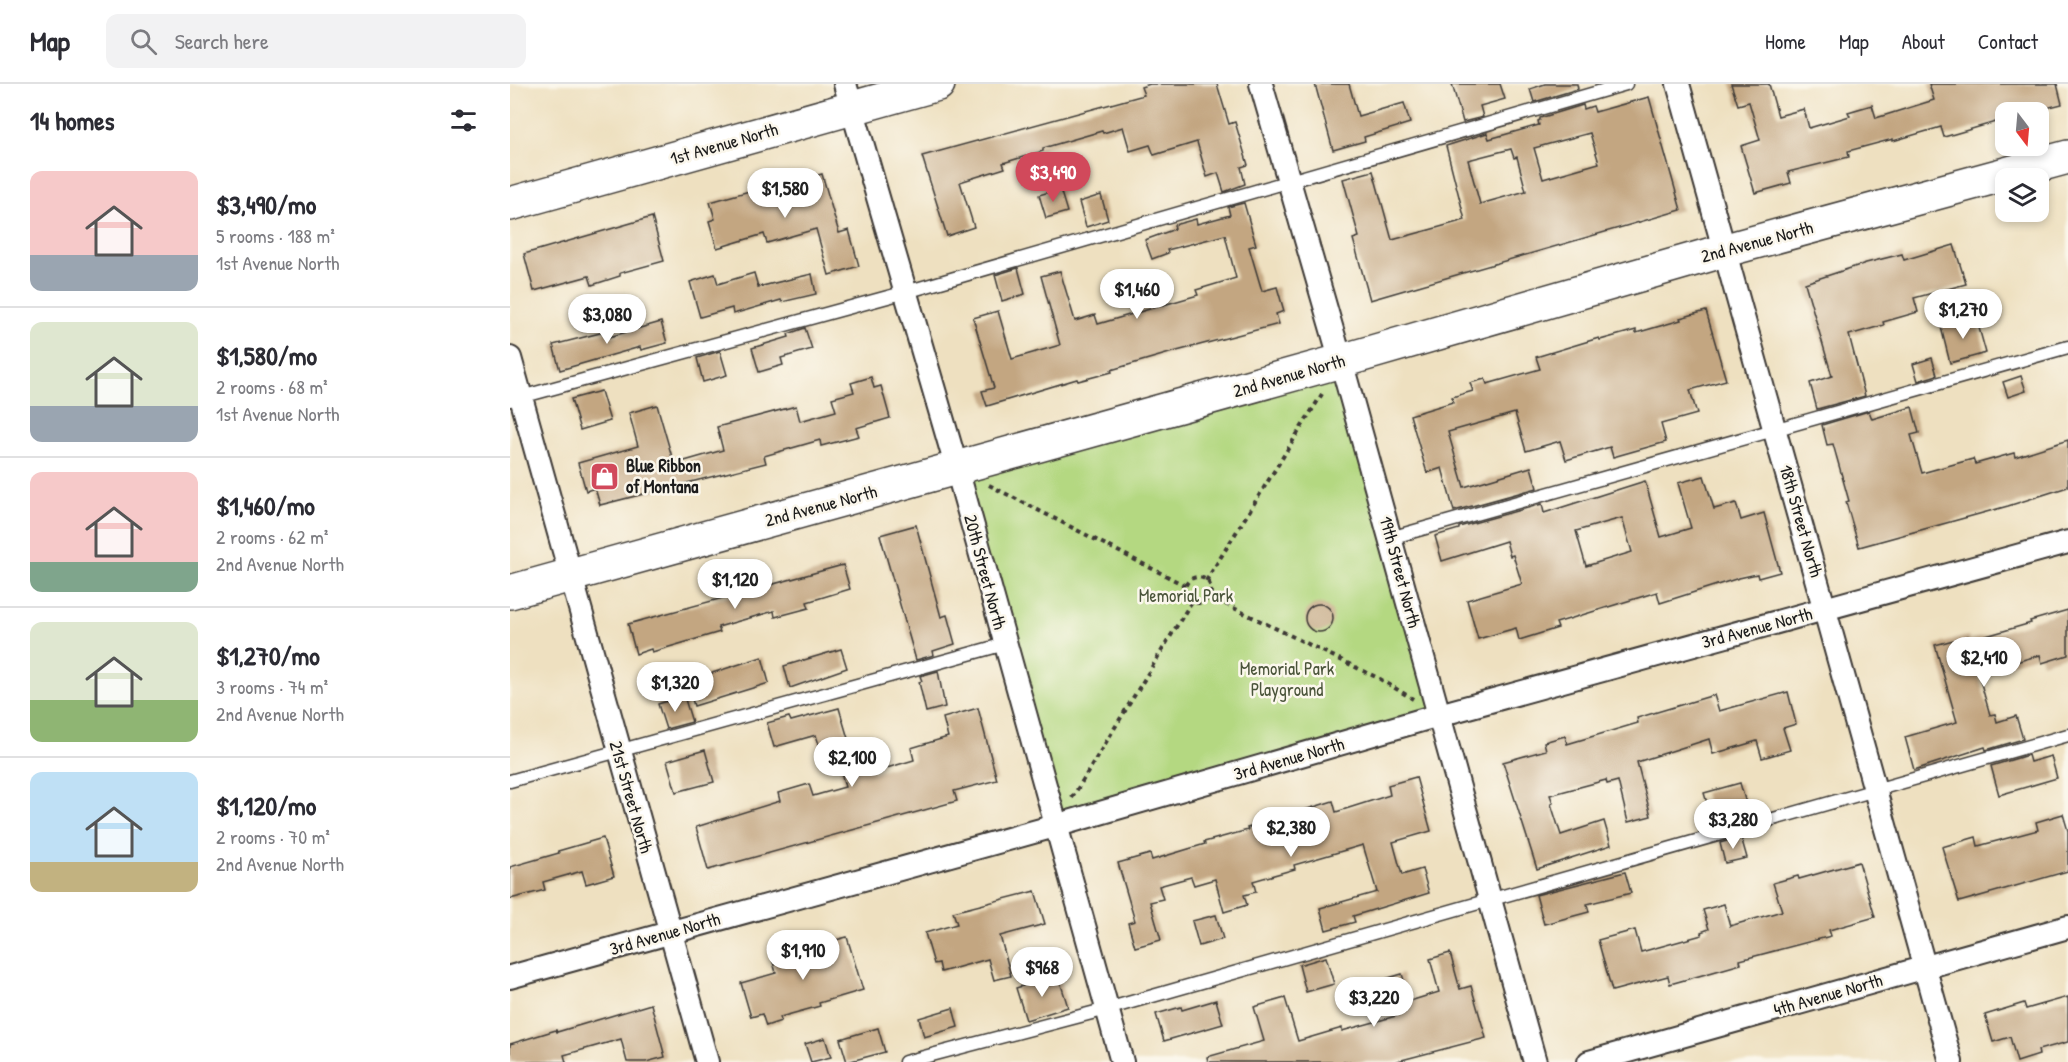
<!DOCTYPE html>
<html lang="en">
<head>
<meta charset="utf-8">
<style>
  body { margin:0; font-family:"Patrick Hand",sans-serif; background:#f2f2f3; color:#2b2b33; height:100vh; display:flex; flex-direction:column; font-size:22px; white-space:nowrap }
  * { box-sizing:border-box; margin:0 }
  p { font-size:20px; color:#7c7c81 }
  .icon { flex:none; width:33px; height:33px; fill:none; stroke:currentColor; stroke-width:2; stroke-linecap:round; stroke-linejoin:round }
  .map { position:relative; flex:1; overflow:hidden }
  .details { display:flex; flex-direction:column; background:#fff; width:510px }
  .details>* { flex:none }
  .needle { width:39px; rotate:164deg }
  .controls { position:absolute; left:1485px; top:18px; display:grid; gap:12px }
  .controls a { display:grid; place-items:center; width:54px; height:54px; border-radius:12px; background:#fff; box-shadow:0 3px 9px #0003; font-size:30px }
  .price { position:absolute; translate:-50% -51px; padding:0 14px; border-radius:21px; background:#fff; color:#222; font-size:20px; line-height:39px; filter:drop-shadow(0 2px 3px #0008) }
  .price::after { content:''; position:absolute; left:50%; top:36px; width:18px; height:14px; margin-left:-9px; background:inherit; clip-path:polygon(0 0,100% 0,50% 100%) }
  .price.selected { background:#d1495b; color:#fff }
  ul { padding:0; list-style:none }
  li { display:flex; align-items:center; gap:18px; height:150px; padding:0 30px }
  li+li { border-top:2px solid #e1e1e2 }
  li span { display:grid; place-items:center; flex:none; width:168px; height:120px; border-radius:12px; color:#555 }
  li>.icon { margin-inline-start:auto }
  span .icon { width:72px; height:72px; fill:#fffc; stroke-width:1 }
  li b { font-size:26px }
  h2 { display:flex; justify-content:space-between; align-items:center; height:72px; padding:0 30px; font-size:26px }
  header { display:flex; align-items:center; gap:36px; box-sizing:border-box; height:84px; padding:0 30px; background:#fff; border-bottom:2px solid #e1e1e2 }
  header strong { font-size:28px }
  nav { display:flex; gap:33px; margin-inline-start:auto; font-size:21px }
  .search { width:420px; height:54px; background:#f2f2f3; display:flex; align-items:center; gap:15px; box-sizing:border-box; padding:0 21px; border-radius:12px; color:#7c7c81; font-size:22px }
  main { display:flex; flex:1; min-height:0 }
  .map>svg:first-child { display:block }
  .green { fill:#b4d881; stroke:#687a4e; stroke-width:1.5 }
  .building { fill:#c3a681; fill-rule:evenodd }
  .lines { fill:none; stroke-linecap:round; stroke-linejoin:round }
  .service-casing { stroke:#3c3935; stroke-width:15 }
  .minor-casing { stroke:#3c3935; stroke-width:26 }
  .secondary-casing { stroke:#3c3935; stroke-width:36 }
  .path { stroke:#3c3935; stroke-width:4; stroke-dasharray:4.5 4.5; stroke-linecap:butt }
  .service { stroke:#fff; stroke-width:12 }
  .minor { stroke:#fff; stroke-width:22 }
  .secondary { stroke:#fff; stroke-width:33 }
  .labels { text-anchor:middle; stroke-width:5; stroke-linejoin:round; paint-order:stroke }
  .street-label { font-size:18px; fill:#1c1c1c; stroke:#fbf7ec }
  .poi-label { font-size:18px; font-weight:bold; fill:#1c1c1c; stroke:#fbf7ec; text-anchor:start }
  .park-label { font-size:18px; fill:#4a543a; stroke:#fbf7ec }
</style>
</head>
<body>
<header>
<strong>Map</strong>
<div class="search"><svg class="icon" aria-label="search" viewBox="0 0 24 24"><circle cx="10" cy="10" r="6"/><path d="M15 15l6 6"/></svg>Search here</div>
<nav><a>Home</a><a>Map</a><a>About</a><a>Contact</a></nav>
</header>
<main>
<section class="details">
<h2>14 homes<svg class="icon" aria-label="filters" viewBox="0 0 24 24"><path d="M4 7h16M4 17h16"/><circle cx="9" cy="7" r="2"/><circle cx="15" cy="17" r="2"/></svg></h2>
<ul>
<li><span style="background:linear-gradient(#f6c9c9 70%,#9aa5b1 0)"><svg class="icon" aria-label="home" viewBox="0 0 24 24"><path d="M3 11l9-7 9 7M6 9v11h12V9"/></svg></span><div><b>$3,490/mo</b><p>5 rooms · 188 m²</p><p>1st Avenue North</p></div></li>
<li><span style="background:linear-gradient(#dfe7d0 70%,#9aa5b1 0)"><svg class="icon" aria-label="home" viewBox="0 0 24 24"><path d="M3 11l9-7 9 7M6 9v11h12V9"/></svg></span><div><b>$1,580/mo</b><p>2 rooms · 68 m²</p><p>1st Avenue North</p></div></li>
<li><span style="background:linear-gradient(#f6c9c9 75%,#7fa58c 0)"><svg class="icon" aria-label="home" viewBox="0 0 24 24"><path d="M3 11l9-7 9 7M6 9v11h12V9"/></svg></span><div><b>$1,460/mo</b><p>2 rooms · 62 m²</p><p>2nd Avenue North</p></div></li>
<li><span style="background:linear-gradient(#dfe7d0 65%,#8fb573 0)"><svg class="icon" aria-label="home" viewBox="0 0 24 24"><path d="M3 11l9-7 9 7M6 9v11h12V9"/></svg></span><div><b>$1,270/mo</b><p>3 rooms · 74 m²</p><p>2nd Avenue North</p></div></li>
<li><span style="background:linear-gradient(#bfe0f5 75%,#c2b280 0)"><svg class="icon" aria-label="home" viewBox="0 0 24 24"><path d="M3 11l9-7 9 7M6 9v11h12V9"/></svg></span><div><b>$1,120/mo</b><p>2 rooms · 70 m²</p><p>2nd Avenue North</p></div></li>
</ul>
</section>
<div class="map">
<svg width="1558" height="978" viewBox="0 0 1558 978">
  <rect width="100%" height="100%" fill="#fbf7ec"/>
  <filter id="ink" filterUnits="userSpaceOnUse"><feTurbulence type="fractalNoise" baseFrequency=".0167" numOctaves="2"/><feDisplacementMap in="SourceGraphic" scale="12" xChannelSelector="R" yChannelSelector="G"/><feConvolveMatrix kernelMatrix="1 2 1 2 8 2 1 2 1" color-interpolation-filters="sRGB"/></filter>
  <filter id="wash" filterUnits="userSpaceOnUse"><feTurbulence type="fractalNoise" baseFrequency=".008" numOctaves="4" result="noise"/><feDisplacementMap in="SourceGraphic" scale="24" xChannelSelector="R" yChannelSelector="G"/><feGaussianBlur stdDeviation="1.35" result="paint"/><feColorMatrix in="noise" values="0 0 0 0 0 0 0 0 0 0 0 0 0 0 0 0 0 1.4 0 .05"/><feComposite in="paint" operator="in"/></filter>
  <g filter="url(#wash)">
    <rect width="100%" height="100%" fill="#eee0c0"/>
    <path class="green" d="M 831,277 L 929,631 L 545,742 L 447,385 Z"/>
    <g id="blocks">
      <g class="building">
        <path d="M 640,0 L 707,0 L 719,40 L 725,38 L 738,81 L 731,83 L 735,100 L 714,108 L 708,89 L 697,93 L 687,58 L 644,71 L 640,61 L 620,67 L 613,43 L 593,49 L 592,47 L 533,64 L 533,67 L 493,79 L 495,84 L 450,98 L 464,143 L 437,152 L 412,72 L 634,11 L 631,3 Z"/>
        <path d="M 805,0 L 839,0 L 848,32 L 894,19 L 900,39 L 854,53 L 855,57 L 823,66 Z"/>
        <path d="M 942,0 L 990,0 L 995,15 L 970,22 L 973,33 L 953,38 Z"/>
        <path d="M 1035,0 L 1067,0 L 1068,5 L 1024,18 L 1020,5 Z"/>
        <path d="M 1221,0 L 1259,0 L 1268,32 L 1294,25 L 1299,44 L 1340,32 L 1338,28 L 1362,21 L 1366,34 L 1424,16 L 1419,0 L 1547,0 L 1552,20 L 1520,28 L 1496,28 L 1496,35 L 1434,53 L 1431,43 L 1383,57 L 1383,55 L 1338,67 L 1339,73 L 1278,88 L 1281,99 L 1245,109 L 1231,62 L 1250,56 L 1239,18 L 1228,21 Z"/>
        <path d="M 1139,13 L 1171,126 L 860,216 L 843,155 L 849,153 L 833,95 L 863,87 L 882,156 L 919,146 L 955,136 L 936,62 L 977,49 L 979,55 L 1029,41 L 1028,37 L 1030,36 L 1030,34 L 1073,21 L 1074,25 L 1083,22 L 1085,28 ZM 1080,49 L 1089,79 L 1033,95 L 1024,64 ZM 1001,65 L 1004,74 L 1007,73 L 1016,107 L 970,120 L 958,76 Z"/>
        <path d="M 312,90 L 329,149 L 339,146 L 349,182 L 319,191 L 306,145 L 257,159 L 254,150 L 207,164 L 199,137 L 205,135 L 200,118 L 268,99 L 269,102 Z"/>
        <path d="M 550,105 L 557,128 L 536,134 L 529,111 Z"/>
        <path d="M 591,111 L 598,136 L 576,143 L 569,118 Z"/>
        <path d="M 734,119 L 746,161 L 739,163 L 752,207 L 767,203 L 774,227 L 766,230 L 769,240 L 663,268 L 601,286 L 602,288 L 568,297 L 567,295 L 477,322 L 472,307 L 484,304 L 463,234 L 488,227 L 502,275 L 550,261 L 531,192 L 550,187 L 565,237 L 585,231 L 588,240 L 688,211 L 686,206 L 726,194 L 715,151 L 657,166 L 658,169 L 642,175 L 635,156 L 665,145 L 664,141 L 686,135 L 687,140 L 720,131 L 718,123 Z"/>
        <path d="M 142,133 L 154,177 L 110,189 L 110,192 L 82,201 L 79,192 L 24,207 L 14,170 Z"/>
        <path d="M 1444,161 L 1456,200 L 1404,214 L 1408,228 L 1373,238 L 1374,241 L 1339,251 L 1355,312 L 1307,325 L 1300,299 L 1322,292 L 1295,199 L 1356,179 L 1392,170 L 1394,176 Z"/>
        <path d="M 508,184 L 515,210 L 492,217 L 485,191 Z"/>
        <path d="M 244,189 L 248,203 L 302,190 L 306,210 L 272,218 L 271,216 L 223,230 L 222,224 L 190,233 L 180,198 L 205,190 L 208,200 Z"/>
        <path d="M 1196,227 L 1216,296 L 1180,306 L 1187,330 L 1151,340 L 1156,358 L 1103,373 L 1100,363 L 1056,376 L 1050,357 L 1016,367 L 1005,329 L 938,348 L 954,403 L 1021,383 L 1027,404 L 944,427 L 932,384 L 917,389 L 900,331 L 943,318 L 942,313 L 963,307 L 960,299 L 975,295 L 977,300 L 1030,285 L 1026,273 L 1089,254 L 1090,256 L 1126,246 L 1126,249 L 1171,236 L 1170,234 Z"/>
        <path d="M 1466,233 L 1476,269 L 1440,279 L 1431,243 Z"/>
        <path d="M 151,238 L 157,259 L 131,266 L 130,263 L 50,286 L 43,261 L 98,247 L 99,253 Z"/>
        <path d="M 295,244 L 302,265 L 271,274 L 273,281 L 249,288 L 242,264 L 279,253 L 278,250 Z"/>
        <path d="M 210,267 L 217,291 L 193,298 L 187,274 Z"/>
        <path d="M 1422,274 L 1427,291 L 1408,297 L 1403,280 Z"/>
        <path d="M 1511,292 L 1516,307 L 1498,313 L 1493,298 Z"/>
        <path d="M 361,293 L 364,304 L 371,302 L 380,334 L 346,344 L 349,352 L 311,362 L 310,356 L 254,372 L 256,379 L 90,421 L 85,404 L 76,407 L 68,379 L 128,362 L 119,329 L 147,321 L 164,380 L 213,366 L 207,343 L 286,322 L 290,337 L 326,327 L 322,314 L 344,308 L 341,299 Z"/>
        <path d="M 91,307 L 100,337 L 70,346 L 61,315 Z"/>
        <path d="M 1402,323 L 1409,349 L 1401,351 L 1412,389 L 1463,375 L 1465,380 L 1504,369 L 1505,373 L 1558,356 L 1558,403 L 1498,422 L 1349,463 L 1336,418 L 1339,417 L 1323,360 L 1317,361 L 1312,341 L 1359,327 L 1362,335 Z"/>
        <path d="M 1194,392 L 1204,425 L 1226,419 L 1231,436 L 1254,429 L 1270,488 L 1248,494 L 1247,490 L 1229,494 L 1150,519 L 1147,508 L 1046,539 L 1048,544 L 1009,556 L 1006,544 L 968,555 L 957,516 L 1012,500 L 1003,471 L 1000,472 L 996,457 L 932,477 L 925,452 L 949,445 L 949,443 L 1032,420 L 1034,429 L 1135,397 L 1151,453 L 1181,444 L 1168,399 ZM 1112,434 L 1122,468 L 1076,482 L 1066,447 Z"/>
        <path d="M 406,441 L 431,533 L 437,531 L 445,560 L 423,567 L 424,571 L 406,576 L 370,451 Z"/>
        <path d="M 333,481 L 340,505 L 297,518 L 299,524 L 265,533 L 264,527 L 208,543 L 210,548 L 142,568 L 141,565 L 126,570 L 118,540 Z"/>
        <circle cx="809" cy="534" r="14"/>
        <path d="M 1558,526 L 1558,571 L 1532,579 L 1530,571 L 1468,589 L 1480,631 L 1485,630 L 1487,638 L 1506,632 L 1513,655 L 1476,666 L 1475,663 L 1404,686 L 1395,653 L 1447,638 L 1425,561 L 1458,552 L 1459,557 L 1521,539 L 1520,537 Z"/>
        <path d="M 331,565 L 337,584 L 280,604 L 274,582 Z"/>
        <path d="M 252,573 L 259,599 L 184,622 L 177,597 Z"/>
        <path d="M 428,587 L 435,623 L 416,628 L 409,598 L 412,597 L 410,592 Z"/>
        <path d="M 1278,608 L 1286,640 L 1273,644 L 1280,666 L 1252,674 L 1247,657 L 1203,670 L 1199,655 L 1127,678 L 1141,732 L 1118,738 L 1108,697 L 1097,700 L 1096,696 L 1040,711 L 1043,719 L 1041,720 L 1051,751 L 1094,737 L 1101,761 L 1027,785 L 993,678 L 1036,666 L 1034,658 L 1055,652 L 1057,660 L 1128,639 L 1127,634 L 1204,611 L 1209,627 Z"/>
        <path d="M 174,612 L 182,638 L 156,645 L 148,620 Z"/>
        <path d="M 329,624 L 339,658 L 354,654 L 363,688 L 404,676 L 401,664 L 438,653 L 433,634 L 468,624 L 487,696 L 444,707 L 447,717 L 198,786 L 186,743 L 270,717 L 268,709 L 299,700 L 303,712 L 335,703 L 325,666 L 312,670 L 306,651 L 264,663 L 257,639 L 279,633 L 281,637 Z"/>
        <path d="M 195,666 L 204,698 L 166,708 L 157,677 Z"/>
        <path d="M 1518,671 L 1520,678 L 1541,672 L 1547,694 L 1489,711 L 1481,682 Z"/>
        <path d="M 906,693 L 921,747 L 883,758 L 892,791 L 912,785 L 919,809 L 843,832 L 845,838 L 816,846 L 810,824 L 867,808 L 853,761 L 784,781 L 785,785 L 743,797 L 746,808 L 734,811 L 737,821 L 714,828 L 705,795 L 684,801 L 681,793 L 649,802 L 653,815 L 640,818 L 651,856 L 625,863 L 618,839 L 625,837 L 608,779 L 640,770 L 642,776 L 695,760 L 694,758 L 738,746 L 737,744 L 823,717 L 826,728 L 880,711 L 878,701 Z"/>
        <path d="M 1230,699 L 1238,726 L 1225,729 L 1227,737 L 1206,743 L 1204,736 L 1202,736 L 1194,709 Z"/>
        <path d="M 1553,730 L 1558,747 L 1558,787 L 1449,818 L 1432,763 L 1466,753 L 1468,762 L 1528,746 L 1526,738 Z"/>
        <path d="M 1231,753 L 1237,774 L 1215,779 L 1210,759 Z"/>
        <path d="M 93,754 L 104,792 L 76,800 L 72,787 L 33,798 L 35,806 L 0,815 L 0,783 L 49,769 L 48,767 Z"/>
        <path d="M 1349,778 L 1365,833 L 1319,846 L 1321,852 L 1230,876 L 1231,880 L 1203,888 L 1160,900 L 1158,892 L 1102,907 L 1088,856 L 1125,846 L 1131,868 L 1192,851 L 1191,848 L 1199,845 L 1193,826 L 1214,820 L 1220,842 L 1272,827 L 1263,799 L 1288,792 L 1289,795 Z"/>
        <path d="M 1115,788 L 1121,809 L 1077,820 L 1079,828 L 1034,840 L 1026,811 Z"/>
        <path d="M 525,807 L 535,840 L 490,852 L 501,892 L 484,896 L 478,875 L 431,888 L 429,879 L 424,880 L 415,849 L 447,840 L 443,828 Z"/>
        <path d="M 706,831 L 713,855 L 689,862 L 682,837 Z"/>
        <path d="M 337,853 L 353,906 L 309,919 L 310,922 L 270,933 L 271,937 L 256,942 L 252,930 L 241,933 L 231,899 L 266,889 L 261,870 L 292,861 L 293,865 Z"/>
        <path d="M 940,869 L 950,905 L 961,902 L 976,954 L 884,978 L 698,978 L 697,973 L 754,957 L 744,923 L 775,914 L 788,957 L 832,944 L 832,947 L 886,932 L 875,895 L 892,890 L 900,917 L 929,908 L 920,875 Z"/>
        <path d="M 816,873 L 824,900 L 796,908 L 789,881 Z"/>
        <path d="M 548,891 L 558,923 L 516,936 L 506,904 Z"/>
        <path d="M 1558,913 L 1558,958 L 1528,966 L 1529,971 L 1507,978 L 1500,953 L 1483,958 L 1475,931 L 1514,919 L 1516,925 Z"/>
        <path d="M 706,916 L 713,940 L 654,957 L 646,930 L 671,923 L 672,926 Z"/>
        <path d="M 141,920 L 155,973 L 136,978 L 117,978 L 111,955 L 54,971 L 56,978 L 0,978 L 0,960 L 46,946 L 47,948 Z"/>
        <path d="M 443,924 L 448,943 L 414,953 L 409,934 Z"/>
        <path d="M 368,944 L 375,968 L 337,978 L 330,955 Z"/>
        <path d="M 315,954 L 321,973 L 301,978 L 295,960 Z"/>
      </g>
    </g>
  </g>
  <g filter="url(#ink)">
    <use href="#blocks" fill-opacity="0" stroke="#3c3935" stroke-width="1.5"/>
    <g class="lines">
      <defs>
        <g id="service">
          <path d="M 0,316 L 396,208 L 1116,0"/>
          <path d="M 880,454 L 1558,263"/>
          <path d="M 0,697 L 495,560"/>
          <path d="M 395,978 L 597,925 L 1558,651"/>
        </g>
        <g id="minor">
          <path d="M 335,0 L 447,385 L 612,978"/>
          <path d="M 751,0 L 831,277 L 1025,978"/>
          <path d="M 1168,0 L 1441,978"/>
          <path d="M 0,274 L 197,978"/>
          <path d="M 0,893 L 545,742 L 929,631 L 1558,458"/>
          <path d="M 1079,978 L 1558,843"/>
        </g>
        <g id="secondary">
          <path d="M 0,120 L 428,0"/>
          <path d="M 0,508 L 831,277 L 1216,166 L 1558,73"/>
        </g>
      </defs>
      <use href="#service" class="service-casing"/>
      <use href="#minor" class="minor-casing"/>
      <use href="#secondary" class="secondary-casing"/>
      <g class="path">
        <path d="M 479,401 L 676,502"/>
        <circle cx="688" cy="506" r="13"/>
        <path d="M 696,497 L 812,310"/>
        <path d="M 699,512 L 870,595 L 903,615"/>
        <path d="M 562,714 L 682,517"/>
      </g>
      <use href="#service" class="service"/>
      <use href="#minor" class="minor"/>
      <use href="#secondary" class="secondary"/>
    </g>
  </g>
  <defs>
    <symbol id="shop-square" viewBox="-11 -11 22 22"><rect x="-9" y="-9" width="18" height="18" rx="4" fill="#d1495b" stroke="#fbf7ec"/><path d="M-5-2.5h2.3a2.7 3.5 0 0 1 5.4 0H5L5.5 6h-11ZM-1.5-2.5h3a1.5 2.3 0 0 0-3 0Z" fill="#fff"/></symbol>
  </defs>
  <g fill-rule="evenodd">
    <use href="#shop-square" x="78" y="376" width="33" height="33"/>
  </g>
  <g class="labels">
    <g class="street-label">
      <text transform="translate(214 60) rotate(-16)" y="6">1st Avenue North</text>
      <text transform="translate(1247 158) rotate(-15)" y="6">2nd Avenue North</text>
      <text transform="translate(779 292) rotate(-16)" y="6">2nd Avenue North</text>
      <text transform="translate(311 422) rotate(-15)" y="6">2nd Avenue North</text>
      <text transform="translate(1291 437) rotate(74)" y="6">18th Street North</text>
      <text transform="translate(475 488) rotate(75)" y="6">20th Street North</text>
      <text transform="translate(890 488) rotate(75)" y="6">19th Street North</text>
      <text transform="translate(1247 544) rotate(-15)" y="6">3rd Avenue North</text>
      <text transform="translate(779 675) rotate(-16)" y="6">3rd Avenue North</text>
      <text transform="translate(121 713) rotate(74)" y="6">21st Street North</text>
      <text transform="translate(155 850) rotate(-16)" y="6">3rd Avenue North</text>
      <text transform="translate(1318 911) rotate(-16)" y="6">4th Avenue North</text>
    </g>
    <g class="poi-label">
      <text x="116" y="388">Blue Ribbon<tspan x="116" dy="21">of Montana</tspan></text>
    </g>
    <g class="park-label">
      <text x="676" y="518">Memorial Park</text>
      <text x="777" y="591">Memorial Park<tspan x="777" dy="21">Playground</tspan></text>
    </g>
  </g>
</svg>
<div class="controls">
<a><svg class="needle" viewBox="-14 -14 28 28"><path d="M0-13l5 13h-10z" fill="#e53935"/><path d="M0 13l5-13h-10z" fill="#7c7c81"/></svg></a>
<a><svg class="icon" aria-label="layers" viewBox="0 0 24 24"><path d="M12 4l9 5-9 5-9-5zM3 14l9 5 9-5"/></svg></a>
</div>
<b class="price selected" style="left:543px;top:119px">$3,490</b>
<b class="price" style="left:275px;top:135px">$1,580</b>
<b class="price" style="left:627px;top:236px">$1,460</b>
<b class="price" style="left:1453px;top:256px">$1,270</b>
<b class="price" style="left:97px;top:261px">$3,080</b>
<b class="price" style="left:225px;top:526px">$1,120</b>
<b class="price" style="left:1474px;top:604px">$2,410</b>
<b class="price" style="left:165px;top:629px">$1,320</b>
<b class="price" style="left:342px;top:704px">$2,100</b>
<b class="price" style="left:1223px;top:766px">$3,280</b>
<b class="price" style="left:781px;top:774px">$2,380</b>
<b class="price" style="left:293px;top:897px">$1,910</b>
<b class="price" style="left:532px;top:914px">$968</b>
<b class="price" style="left:864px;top:944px">$3,220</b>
</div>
</main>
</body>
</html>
